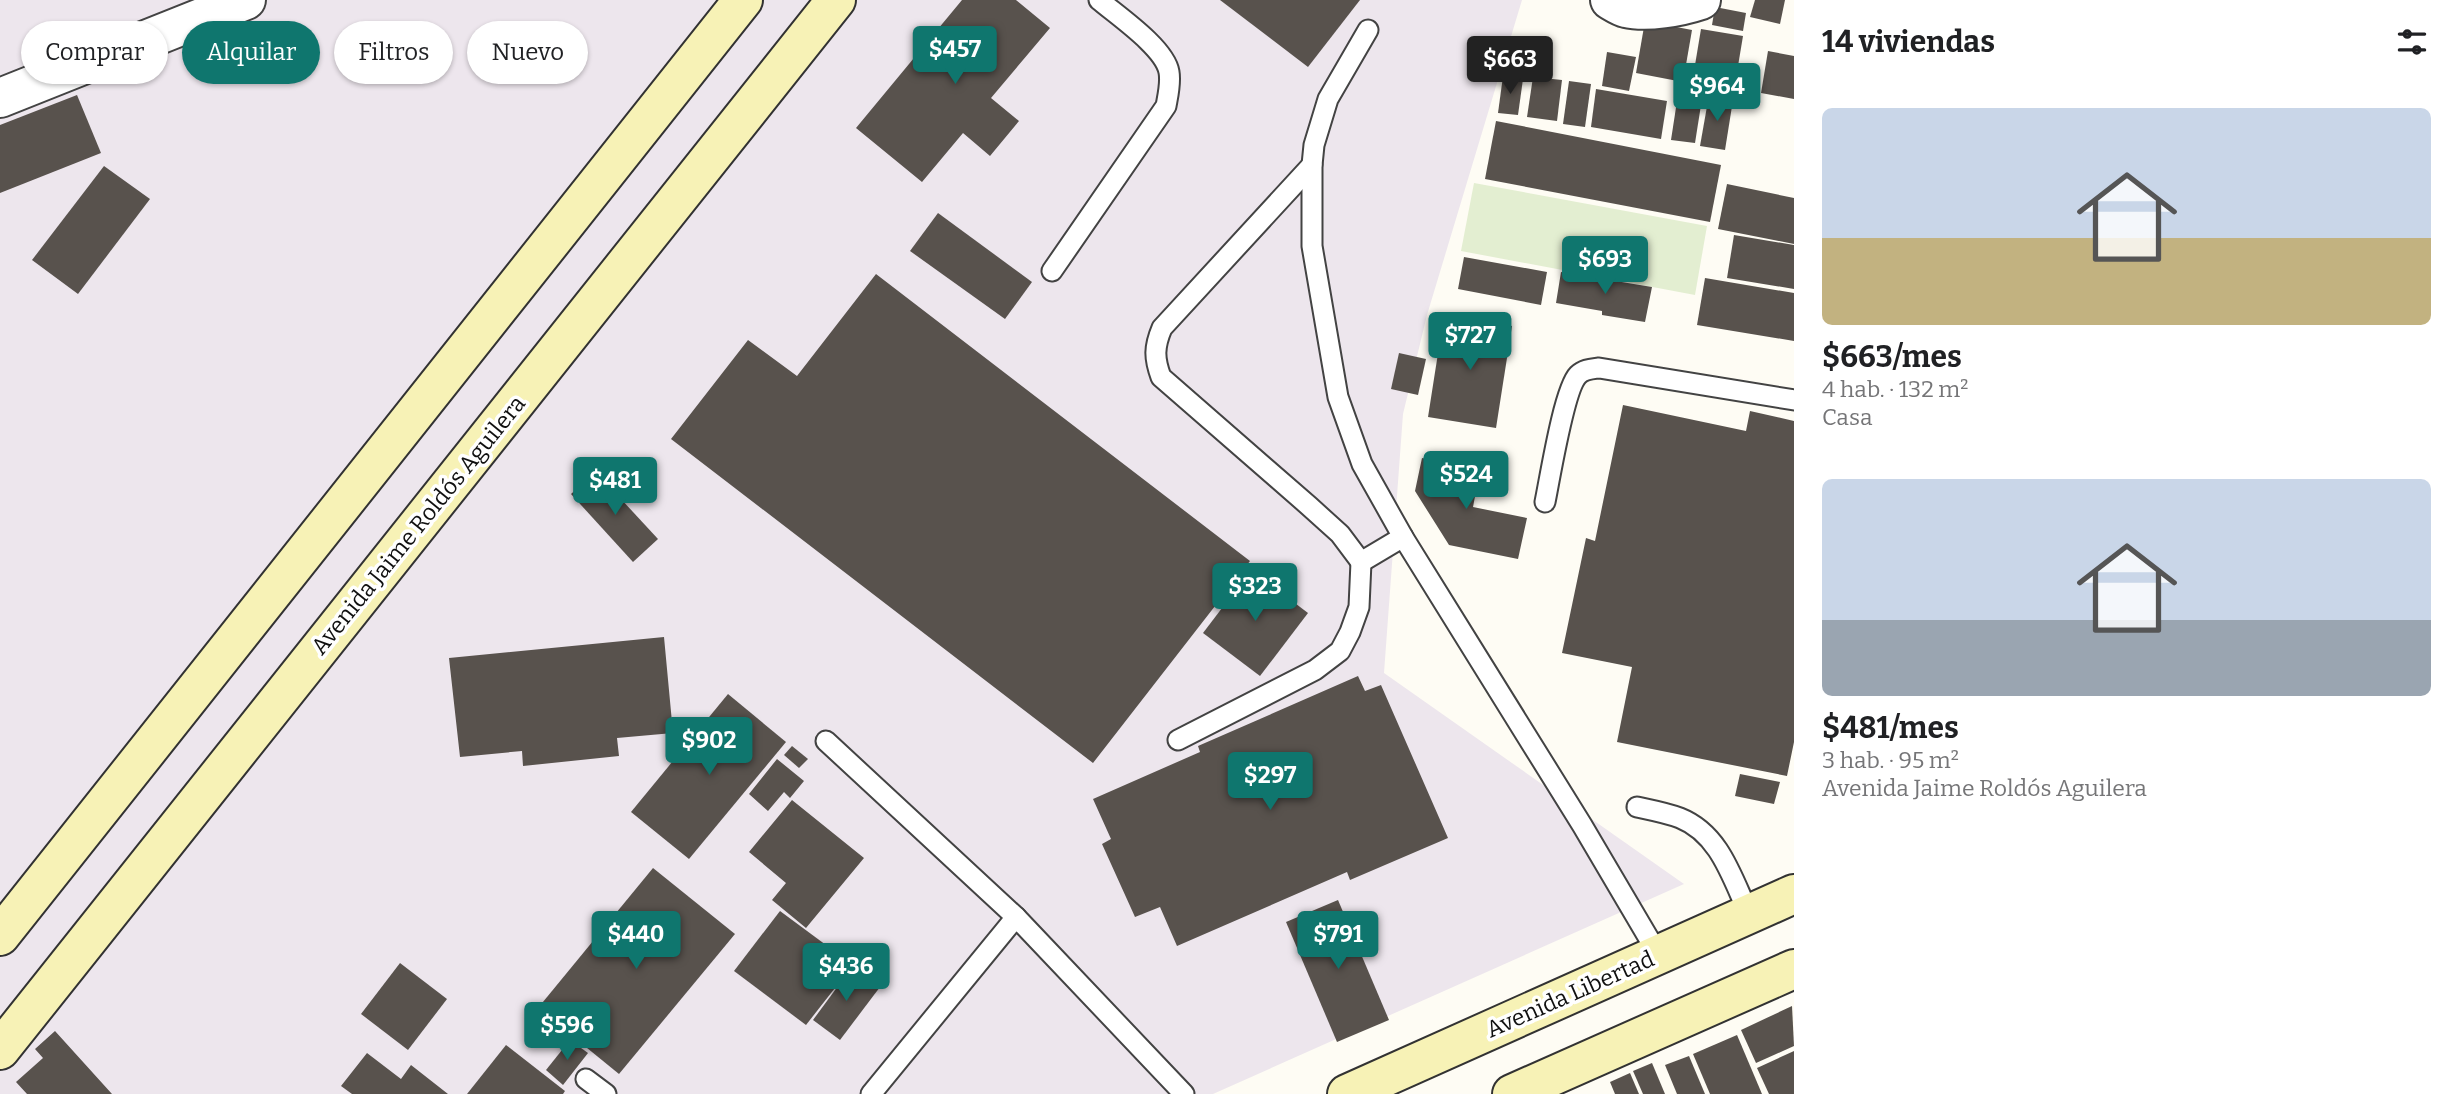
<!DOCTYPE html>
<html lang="es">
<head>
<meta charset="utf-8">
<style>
  body { margin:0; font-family:Bitter,serif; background:#f6f6f6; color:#202124; height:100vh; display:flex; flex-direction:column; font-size:26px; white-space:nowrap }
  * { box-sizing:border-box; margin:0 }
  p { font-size:23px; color:#757577 }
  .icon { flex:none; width:38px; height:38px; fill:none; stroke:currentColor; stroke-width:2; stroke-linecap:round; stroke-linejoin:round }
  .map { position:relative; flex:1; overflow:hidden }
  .details { display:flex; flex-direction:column; background:#fff; width:665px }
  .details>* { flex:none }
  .guide { position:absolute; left:21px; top:21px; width:665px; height:63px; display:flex; gap:14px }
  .price { position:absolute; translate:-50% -60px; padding:0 16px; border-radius:7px; background:#0f766e; color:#fff; font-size:23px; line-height:46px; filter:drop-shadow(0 2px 4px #0008) }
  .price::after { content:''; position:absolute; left:50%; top:42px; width:21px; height:16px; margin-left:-10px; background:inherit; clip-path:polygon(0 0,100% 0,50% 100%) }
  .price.on { background:#222; color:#fff }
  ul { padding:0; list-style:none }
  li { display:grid; align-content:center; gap:14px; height:371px; padding:0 28px }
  li span { display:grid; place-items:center; height:217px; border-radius:10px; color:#555 }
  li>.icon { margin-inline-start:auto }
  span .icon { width:126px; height:126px; fill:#fffc; stroke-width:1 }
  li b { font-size:30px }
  h2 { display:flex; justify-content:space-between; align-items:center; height:84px; padding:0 28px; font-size:30px }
  .pill { padding:0 24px; border-radius:32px; background:#fff; box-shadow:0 2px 5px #0004; font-size:24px; line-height:63px }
  .pill.on { background:#0f766e; color:#fff }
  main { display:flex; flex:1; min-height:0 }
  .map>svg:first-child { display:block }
  .industrial { fill:#ede6ed }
  .pitch { fill:#e3eed1 }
  .building { fill:#58524d }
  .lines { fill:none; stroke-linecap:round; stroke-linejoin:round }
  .lane-casing { stroke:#434343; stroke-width:23 }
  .street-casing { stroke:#434343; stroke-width:42 }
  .secondary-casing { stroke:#323232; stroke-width:42 }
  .lane { stroke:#fff; stroke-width:19 }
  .street { stroke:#fff; stroke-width:38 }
  .secondary { stroke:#f7f2b6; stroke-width:38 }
  .labels { text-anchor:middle; stroke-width:7; stroke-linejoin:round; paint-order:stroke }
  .street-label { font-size:23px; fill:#101010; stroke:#fff }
</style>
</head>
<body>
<main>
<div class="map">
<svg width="1794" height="1094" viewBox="0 0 1794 1094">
  <rect width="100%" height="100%" fill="#fefcf4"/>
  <path class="industrial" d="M 0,0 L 1522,0 L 1427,315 L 1403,414 L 1384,673 L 1684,884 L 1213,1094 L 0,1094 Z"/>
  <path class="pitch" d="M 1474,183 L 1707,226 L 1695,295 L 1461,251 Z"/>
  <g class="building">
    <path d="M 962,0 L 1016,0 L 1050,28 L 991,98 L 1019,121 L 990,156 L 963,133 L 922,182 L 856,128 Z"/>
    <path d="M 1220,0 L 1360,0 L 1308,67 Z"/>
    <path d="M 1755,0 L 1785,0 L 1780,24 L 1750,17 Z"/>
    <path d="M 1715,7 L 1746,13 L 1743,31 L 1712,25 Z"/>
    <path d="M 1645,21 L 1692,30 L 1683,82 L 1636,73 Z"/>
    <path d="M 1701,29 L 1743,36 L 1734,90 L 1692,83 Z"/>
    <path d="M 1768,51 L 1794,56 L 1794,99 L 1761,93 Z"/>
    <path d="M 1607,52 L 1636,57 L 1629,91 L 1602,86 Z"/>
    <path d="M 1503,76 L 1523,79 L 1518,115 L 1498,113 Z"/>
    <path d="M 1533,77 L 1562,80 L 1557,121 L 1527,117 Z"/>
    <path d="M 1569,81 L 1591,84 L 1585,127 L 1563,124 Z"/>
    <path d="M 1596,89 L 1667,101 L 1661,139 L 1591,127 Z"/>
    <path d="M 77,95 L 101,153 L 0,193 L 0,125 Z"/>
    <path d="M 1709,95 L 1733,100 L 1725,150 L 1700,146 Z"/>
    <path d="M 1677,101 L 1701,105 L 1695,143 L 1671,140 Z"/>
    <path d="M 1496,121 L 1721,165 L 1710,222 L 1485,179 Z"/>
    <path d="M 104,166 L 150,199 L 78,294 L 32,260 Z"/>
    <path d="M 1727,184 L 1794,198 L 1794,244 L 1718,229 Z"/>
    <path d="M 938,213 L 1032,282 L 1005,319 L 910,251 Z"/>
    <path d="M 1734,235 L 1794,245 L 1794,289 L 1727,278 Z"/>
    <path d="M 1464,257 L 1547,272 L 1541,305 L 1458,289 Z"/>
    <path d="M 1561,272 L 1652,287 L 1645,322 L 1602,315 L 1602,311 L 1556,303 Z"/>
    <path d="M 876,274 L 1250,561 L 1093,763 L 671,439 L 748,340 L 797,376 Z"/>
    <path d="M 1705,278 L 1794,293 L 1794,341 L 1697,325 Z"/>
    <path d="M 1444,315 L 1512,326 L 1496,428 L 1428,417 Z"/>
    <path d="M 1399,353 L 1426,359 L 1418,395 L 1391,389 Z"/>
    <path d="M 1623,405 L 1746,431 L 1750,411 L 1794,421 L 1794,742 L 1787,776 L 1617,742 L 1632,667 L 1562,653 L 1586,538 L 1595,541 Z"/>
    <path d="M 1422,458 L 1480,470 L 1473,507 L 1527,518 L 1518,559 L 1449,545 L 1415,491 Z"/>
    <path d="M 596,472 L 658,539 L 633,562 L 571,494 Z"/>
    <path d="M 1251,570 L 1308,613 L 1260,676 L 1203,633 Z"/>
    <path d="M 664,637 L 673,733 L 617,738 L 619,756 L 523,766 L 522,751 L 460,757 L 449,658 Z"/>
    <path d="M 1358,676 L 1365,691 L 1381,685 L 1448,838 L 1350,880 L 1347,872 L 1177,946 L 1160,907 L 1135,917 L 1102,844 L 1111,839 L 1093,799 L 1200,752 L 1198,746 Z"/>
    <path d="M 728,694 L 786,742 L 689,859 L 631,812 Z"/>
    <path d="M 792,746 L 808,759 L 799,768 L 784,755 Z"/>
    <path d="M 777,759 L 804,781 L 790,798 L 784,792 L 768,811 L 749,794 Z"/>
    <path d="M 1740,774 L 1780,782 L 1774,804 L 1735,796 Z"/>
    <path d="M 792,800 L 864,858 L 806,928 L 772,900 L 786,883 L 749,852 Z"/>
    <path d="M 653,868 L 735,934 L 619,1074 L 538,1008 Z"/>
    <path d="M 1338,900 L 1389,1020 L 1337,1042 L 1286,922 Z"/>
    <path d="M 780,911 L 853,965 L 806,1025 L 734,971 Z"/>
    <path d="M 400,963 L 447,999 L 408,1050 L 361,1014 Z"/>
    <path d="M 852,967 L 880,987 L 840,1040 L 813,1020 Z"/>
    <path d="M 1792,1006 L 1794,1046 L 1756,1063 L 1741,1030 Z"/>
    <path d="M 55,1031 L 112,1094 L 27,1094 L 16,1082 L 43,1058 L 35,1049 Z"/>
    <path d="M 1737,1035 L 1762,1094 L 1710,1094 L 1693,1054 Z"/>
    <path d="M 570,1040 L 588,1053 L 563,1085 L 546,1070 Z"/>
    <path d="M 506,1045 L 565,1091 L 563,1094 L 467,1094 Z"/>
    <path d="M 1794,1051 L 1794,1094 L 1769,1094 L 1757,1068 Z"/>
    <path d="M 367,1053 L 401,1079 L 411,1065 L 448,1094 L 352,1094 L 341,1086 Z"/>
    <path d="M 1689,1056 L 1705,1094 L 1677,1094 L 1665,1065 Z"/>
    <path d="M 1652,1063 L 1665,1094 L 1643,1094 L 1633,1071 Z"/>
    <path d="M 1630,1073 L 1639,1094 L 1615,1094 L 1610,1082 Z"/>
  </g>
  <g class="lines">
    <defs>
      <g id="lane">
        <path d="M 1368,30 L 1328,99 L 1314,145 L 1312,165 L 1312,246 L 1338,397 L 1362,464 L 1403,537 L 1582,825 L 1658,954"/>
        <path d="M 1312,165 L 1162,328 C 1154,347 1154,358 1161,377 L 1309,506 L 1340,534 L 1361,562 L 1403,537"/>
        <path d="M 1052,271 L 1166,106 C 1168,95 1171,83 1169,72 C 1165,48 1118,16 1099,0"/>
        <path d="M 1545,502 C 1550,478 1564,389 1578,375 C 1584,369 1592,369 1599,368 L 1794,400"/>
        <path d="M 1178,740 L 1315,670 L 1340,651 L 1350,632 L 1359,607 L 1361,562"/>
        <path d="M 826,741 L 1016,917"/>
        <path d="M 1637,807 C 1651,810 1667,813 1680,818 C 1720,834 1732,878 1749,914"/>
        <path d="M 586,1079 L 606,1094"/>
        <path d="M 871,1094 L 1016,917 L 1184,1094"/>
      </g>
      <g id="street">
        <path d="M 1610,0 C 1615,3 1621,7 1626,8 C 1647,13 1680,7 1701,0"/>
        <path d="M 0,98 L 246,0"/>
      </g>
      <g id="secondary">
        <path d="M 0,936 L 743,0"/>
        <path d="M 0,1050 L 836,0"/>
        <path d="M 1347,1094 L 1794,894"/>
        <path d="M 1512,1094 L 1794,969"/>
      </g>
    </defs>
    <use href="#lane" class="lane-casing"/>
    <use href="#street" class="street-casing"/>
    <use href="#secondary" class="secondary-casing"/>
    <use href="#lane" class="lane"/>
    <use href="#street" class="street"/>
    <use href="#secondary" class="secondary"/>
  </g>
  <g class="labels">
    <g class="street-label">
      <text transform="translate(418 525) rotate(-51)" y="8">Avenida Jaime Roldós Aguilera</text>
      <text transform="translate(1570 994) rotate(-24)" y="8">Avenida Libertad</text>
    </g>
  </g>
</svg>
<b class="price" style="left:955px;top:86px">$457</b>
<b class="price on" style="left:1510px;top:96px">$663</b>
<b class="price" style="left:1717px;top:123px">$964</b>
<b class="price" style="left:1605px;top:296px">$693</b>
<b class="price" style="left:1470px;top:372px">$727</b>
<b class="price" style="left:1466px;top:511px">$524</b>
<b class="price" style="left:615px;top:517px">$481</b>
<b class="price" style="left:1255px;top:623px">$323</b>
<b class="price" style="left:709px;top:777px">$902</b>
<b class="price" style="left:1270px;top:812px">$297</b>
<b class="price" style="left:636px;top:971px">$440</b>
<b class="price" style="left:1338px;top:971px">$791</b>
<b class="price" style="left:846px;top:1003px">$436</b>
<b class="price" style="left:567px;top:1062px">$596</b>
<div class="guide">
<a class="pill">Comprar</a>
<a class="pill on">Alquilar</a>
<a class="pill">Filtros</a>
<a class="pill">Nuevo</a>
</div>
</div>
<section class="details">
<h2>14 viviendas<svg class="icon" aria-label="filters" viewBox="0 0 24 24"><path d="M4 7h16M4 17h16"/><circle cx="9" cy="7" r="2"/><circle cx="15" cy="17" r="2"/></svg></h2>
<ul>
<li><span style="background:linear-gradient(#c9d6e8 60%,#c2b280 0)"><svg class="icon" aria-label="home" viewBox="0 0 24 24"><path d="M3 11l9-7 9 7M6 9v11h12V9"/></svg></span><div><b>$663/mes</b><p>4 hab. · 132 m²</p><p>Casa</p></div></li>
<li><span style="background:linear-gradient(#c9d6e8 65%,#9aa5b1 0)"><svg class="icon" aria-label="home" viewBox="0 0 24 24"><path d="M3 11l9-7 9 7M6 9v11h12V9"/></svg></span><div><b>$481/mes</b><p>3 hab. · 95 m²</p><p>Avenida Jaime Roldós Aguilera</p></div></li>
</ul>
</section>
</main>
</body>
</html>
